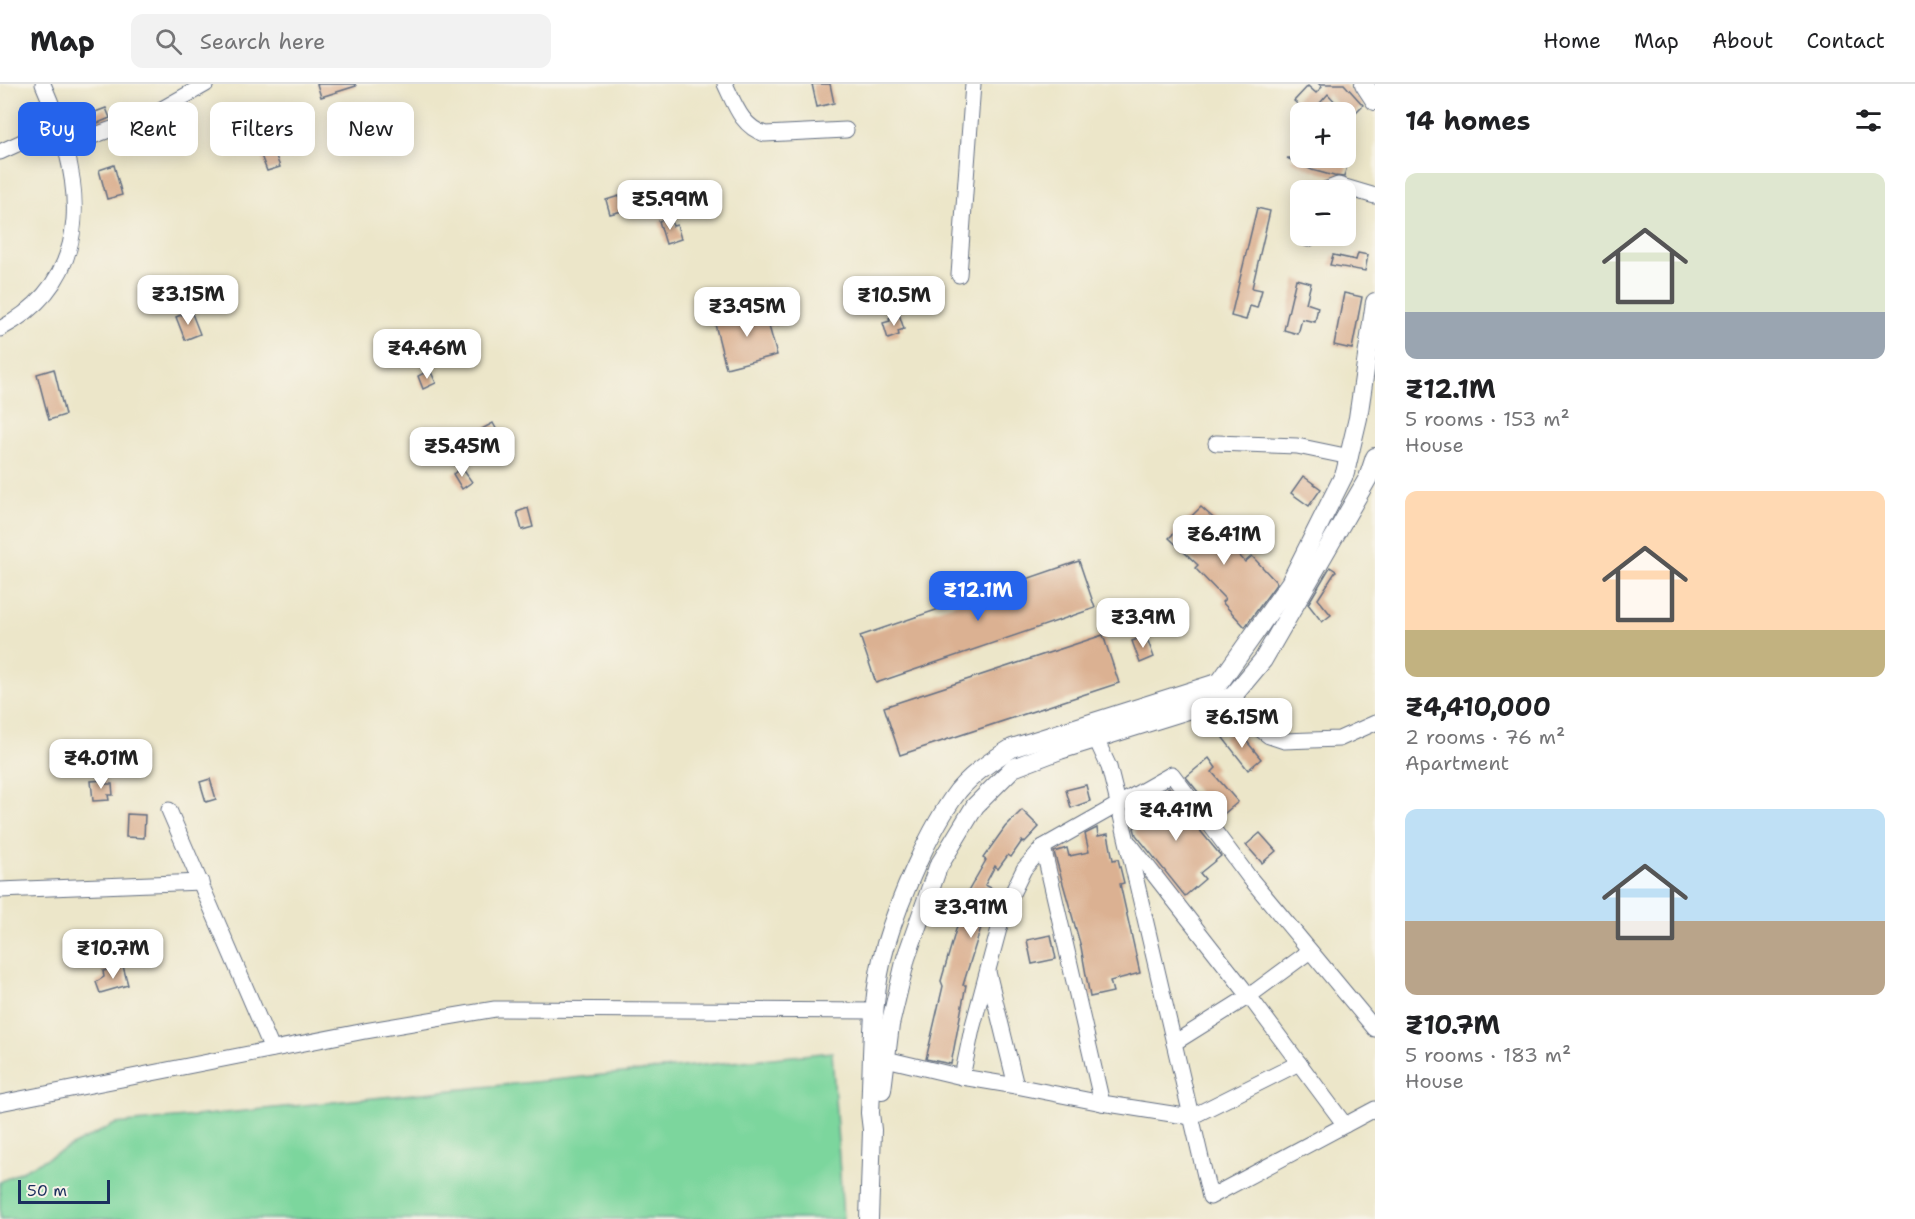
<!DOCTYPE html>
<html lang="en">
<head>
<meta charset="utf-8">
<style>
  body { margin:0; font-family:"Shantell Sans",sans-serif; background:#f2f2f2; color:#202124; height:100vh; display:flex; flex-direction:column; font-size:22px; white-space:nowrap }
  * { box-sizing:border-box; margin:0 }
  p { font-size:20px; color:#757577 }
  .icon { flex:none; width:33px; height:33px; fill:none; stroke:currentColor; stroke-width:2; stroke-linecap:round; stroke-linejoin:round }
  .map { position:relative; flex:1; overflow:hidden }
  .sheet { display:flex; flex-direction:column; background:#fff; width:540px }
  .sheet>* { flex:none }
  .banner { position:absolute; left:18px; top:18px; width:570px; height:54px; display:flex; gap:12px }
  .tools { position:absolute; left:1290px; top:18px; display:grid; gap:12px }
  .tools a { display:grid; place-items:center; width:66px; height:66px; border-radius:12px; background:#fff; box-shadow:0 3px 15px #0003; font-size:30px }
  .scale { position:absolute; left:18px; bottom:15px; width:92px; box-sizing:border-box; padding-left:6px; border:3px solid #1b2f5e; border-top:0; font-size:16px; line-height:21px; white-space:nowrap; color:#1b2f5e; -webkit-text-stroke:4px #f7f3e8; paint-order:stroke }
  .price { position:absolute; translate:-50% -51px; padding:0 14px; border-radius:12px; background:#fff; color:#222; font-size:20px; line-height:39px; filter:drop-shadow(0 2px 3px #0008) }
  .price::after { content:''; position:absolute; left:50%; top:36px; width:18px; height:14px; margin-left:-9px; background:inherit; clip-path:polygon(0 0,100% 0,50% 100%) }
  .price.on { background:#2563eb; color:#fff }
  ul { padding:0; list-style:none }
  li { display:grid; align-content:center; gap:12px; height:318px; padding:0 30px }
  li span { display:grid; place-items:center; height:186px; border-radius:12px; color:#555 }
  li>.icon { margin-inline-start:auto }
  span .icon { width:108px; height:108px; fill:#fffc; stroke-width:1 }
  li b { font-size:26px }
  h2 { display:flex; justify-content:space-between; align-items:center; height:72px; padding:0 30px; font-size:26px }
  .pill { padding:0 21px; border-radius:12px; background:#fff; box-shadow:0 3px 15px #0003; font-size:21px; line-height:54px }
  .pill.on { background:#2563eb; color:#fff }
  header { display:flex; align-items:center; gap:36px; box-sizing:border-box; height:84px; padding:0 30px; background:#fff; border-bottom:2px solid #e0e0e0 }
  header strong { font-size:28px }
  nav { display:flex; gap:33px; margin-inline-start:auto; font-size:21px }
  .search { width:420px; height:54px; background:#f2f2f2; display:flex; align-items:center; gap:15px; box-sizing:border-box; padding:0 21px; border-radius:12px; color:#757577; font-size:22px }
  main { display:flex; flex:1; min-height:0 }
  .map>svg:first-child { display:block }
  .green { fill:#7bd69d; stroke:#4b827e; stroke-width:1.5 }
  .building { fill:#dbb192 }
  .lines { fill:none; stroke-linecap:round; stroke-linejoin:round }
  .minor-casing { stroke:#646f83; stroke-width:17 }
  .major-casing { stroke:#646f83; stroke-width:20 }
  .minor { stroke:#fff; stroke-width:15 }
  .major { stroke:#fff; stroke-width:18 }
</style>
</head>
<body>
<header>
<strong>Map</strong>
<div class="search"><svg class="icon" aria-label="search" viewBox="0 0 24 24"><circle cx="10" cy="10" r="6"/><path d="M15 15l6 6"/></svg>Search here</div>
<nav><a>Home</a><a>Map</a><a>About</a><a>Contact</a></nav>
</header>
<main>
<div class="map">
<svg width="1375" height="1135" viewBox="0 0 1375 1135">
  <rect width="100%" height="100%" fill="#f7f3e8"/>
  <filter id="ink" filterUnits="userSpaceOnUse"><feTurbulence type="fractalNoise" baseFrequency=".0167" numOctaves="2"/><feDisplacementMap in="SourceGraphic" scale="12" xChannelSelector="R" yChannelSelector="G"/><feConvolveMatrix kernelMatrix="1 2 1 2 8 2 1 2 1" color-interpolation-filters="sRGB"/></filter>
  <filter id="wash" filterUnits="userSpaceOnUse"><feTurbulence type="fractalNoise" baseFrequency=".008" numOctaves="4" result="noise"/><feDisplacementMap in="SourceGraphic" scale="24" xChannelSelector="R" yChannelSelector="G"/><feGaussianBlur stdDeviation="1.35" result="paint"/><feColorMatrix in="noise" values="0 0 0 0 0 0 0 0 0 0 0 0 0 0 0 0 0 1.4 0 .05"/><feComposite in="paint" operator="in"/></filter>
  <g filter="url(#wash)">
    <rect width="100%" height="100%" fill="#ece6c9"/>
    <path class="green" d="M 832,968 L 843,1135 L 0,1135 L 0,1098 L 115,1040 Z"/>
    <g id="blocks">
      <g class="building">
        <path d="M 317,0 L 355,0 L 356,2 L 321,13 Z"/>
        <path d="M 812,0 L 830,0 L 834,19 L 817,23 Z"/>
        <path d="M 1319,0 L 1344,0 L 1363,21 L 1350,34 L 1328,10 L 1312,28 L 1306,28 L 1294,17 L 1308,2 L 1316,9 L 1322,3 Z"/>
        <path d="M 106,24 L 110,34 L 83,45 L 79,34 Z"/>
        <path d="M 273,64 L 280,83 L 267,87 L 260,69 Z"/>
        <path d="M 1287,74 L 1333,74 L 1348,78 L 1344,93 L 1334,92 L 1312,86 Z"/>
        <path d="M 114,81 L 122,111 L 107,115 L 99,86 Z"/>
        <path d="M 619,112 L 622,127 L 610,130 L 606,116 Z"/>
        <path d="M 1257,124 L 1270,127 L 1252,204 L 1262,206 L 1257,224 L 1250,222 L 1246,236 L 1231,232 Z"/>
        <path d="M 670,134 L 673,142 L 677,141 L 681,155 L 666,160 L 659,137 Z"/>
        <path d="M 1358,169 L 1368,171 L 1365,187 L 1330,181 L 1333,171 L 1356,176 Z"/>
        <path d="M 1296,195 L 1311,199 L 1306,219 L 1318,223 L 1315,238 L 1302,235 L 1298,250 L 1284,246 Z"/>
        <path d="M 1344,209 L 1362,213 L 1352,265 L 1334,261 Z"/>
        <path d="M 191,227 L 200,250 L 185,256 L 176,233 Z"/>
        <path d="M 780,228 L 783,240 L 769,242 L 777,271 L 726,284 L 715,240 L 748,229 L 749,234 Z"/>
        <path d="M 899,230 L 904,245 L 898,247 L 899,251 L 888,255 L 883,239 L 890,237 L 889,234 Z"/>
        <path d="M 54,285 L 65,331 L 49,336 L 37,290 Z"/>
        <path d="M 430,286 L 436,299 L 423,305 L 418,292 Z"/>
        <path d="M 493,339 L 499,350 L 482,359 L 476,348 Z"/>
        <path d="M 462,384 L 472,398 L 462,405 L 453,390 Z"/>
        <path d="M 1303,392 L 1321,405 L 1309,422 L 1291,409 Z"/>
        <path d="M 1201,423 L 1228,447 L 1223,453 L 1245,478 L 1252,472 L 1277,499 L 1245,543 L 1222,518 L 1225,515 L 1195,484 L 1198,481 L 1169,454 Z"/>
        <path d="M 528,424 L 533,443 L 522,446 L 517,428 Z"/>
        <path d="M 1079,477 L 1095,524 L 876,599 L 860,552 Z"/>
        <path d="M 1330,483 L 1336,487 L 1318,515 L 1331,531 L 1322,538 L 1308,520 Z"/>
        <path d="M 1103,551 L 1119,599 L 900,671 L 884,623 Z"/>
        <path d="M 1146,552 L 1154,573 L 1140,579 L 1132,557 Z"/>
        <path d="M 1236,644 L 1261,675 L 1248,686 L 1223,654 Z"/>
        <path d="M 1209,674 L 1216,684 L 1212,688 L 1238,718 L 1219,734 L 1186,693 Z"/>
        <path d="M 210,695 L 216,715 L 206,718 L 200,698 Z"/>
        <path d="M 105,696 L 106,700 L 112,700 L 113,711 L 108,711 L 109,716 L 93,717 L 91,697 Z"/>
        <path d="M 1086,701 L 1090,717 L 1071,724 L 1066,706 Z"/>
        <path d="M 1169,703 L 1186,725 L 1184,727 L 1221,772 L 1200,789 L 1205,795 L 1185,812 L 1136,751 L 1134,744 L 1152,729 L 1146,722 Z"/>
        <path d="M 1022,726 L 1039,743 L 1024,759 L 1022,757 L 1011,773 L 1008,771 L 998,785 L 995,782 L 985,801 L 993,805 L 963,901 L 966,901 L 951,980 L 926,975 L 943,902 L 941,897 L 966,811 L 986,776 L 983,774 L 1005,743 Z"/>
        <path d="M 127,730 L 145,731 L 144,754 L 126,753 Z"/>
        <path d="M 1097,744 L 1098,752 L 1108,750 L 1113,776 L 1118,775 L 1124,799 L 1120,800 L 1140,889 L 1110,897 L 1113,908 L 1090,913 L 1081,863 L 1054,768 L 1067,764 L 1069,772 L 1089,768 L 1085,750 Z"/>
        <path d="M 1260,749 L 1276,767 L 1262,779 L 1246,761 Z"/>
        <path d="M 1051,851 L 1056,875 L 1032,880 L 1027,856 Z"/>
        <path d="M 123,882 L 128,901 L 100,909 L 96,898 L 104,893 L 103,887 Z"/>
      </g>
    </g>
  </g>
  <g filter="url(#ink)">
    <use href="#blocks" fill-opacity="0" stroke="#646f83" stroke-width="1.5"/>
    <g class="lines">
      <defs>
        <g id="minor">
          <path d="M 725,0 C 735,21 742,43 765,50 L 846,46"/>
          <path d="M 66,62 L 155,29 L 206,0"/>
          <path d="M 0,68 L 61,40"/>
          <path d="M 1325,106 L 1338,101 L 1375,112"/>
          <path d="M 1308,155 L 1309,152"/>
          <path d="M 959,191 L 973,0"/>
          <path d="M 0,245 C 101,191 82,89 43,0"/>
          <path d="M 1216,359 L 1297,362 L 1350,373"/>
          <path d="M 1233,612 L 1256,642 L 1269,652 L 1284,657 L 1339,655 L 1375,639"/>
          <path d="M 1096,655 L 1109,683 L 1118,719 L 1210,1113 L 1375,1025"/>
          <path d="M 169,726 L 272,965"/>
          <path d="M 1130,760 L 1249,912 L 1174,959"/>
          <path d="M 1043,763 L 1102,1019 L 1191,1033 L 1299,979"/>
          <path d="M 0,806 L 201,798"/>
          <path d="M 1310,867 L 1249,912 L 1345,1041"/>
          <path d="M 988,888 L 1016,1002 L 1102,1019"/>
          <path d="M 886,975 L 962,993"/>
          <path d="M 1016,1002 L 962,993 L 972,945 L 1004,826 L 1024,785 L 1043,763 L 1172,690 L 1249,793 L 1375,945"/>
          <path d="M 0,1019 L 365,947 L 495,925 L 875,927"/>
        </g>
        <g id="major">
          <path d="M 1364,0 L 1375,17"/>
          <path d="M 882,1006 L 890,941 L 906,874 L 938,783 L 975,722 L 1013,684 L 1060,666 L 1233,612 L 1263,576 L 1368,394 L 1375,373"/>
          <path d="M 869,1135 L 872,1046 L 870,1029 C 873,974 870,913 886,860 C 899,816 930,744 958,707 C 973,689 992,676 1012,664 L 1220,598 L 1290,499 L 1345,389 L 1358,334 L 1375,218"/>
        </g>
      </defs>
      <use href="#minor" class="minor-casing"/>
      <use href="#major" class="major-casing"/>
      <use href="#minor" class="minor"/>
      <use href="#major" class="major"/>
    </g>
  </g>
</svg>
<div class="tools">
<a>+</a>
<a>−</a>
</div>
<div class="scale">50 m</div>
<b class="price" style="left:670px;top:147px">₹5.99M</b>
<b class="price" style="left:188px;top:242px">₹3.15M</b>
<b class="price" style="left:894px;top:243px">₹10.5M</b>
<b class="price" style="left:747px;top:254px">₹3.95M</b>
<b class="price" style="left:427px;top:296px">₹4.46M</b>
<b class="price" style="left:462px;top:394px">₹5.45M</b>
<b class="price" style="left:1224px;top:482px">₹6.41M</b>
<b class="price on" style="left:978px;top:538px">₹12.1M</b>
<b class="price" style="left:1143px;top:565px">₹3.9M</b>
<b class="price" style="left:1242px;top:665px">₹6.15M</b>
<b class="price" style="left:101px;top:706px">₹4.01M</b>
<b class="price" style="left:1176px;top:758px">₹4.41M</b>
<b class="price" style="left:971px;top:855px">₹3.91M</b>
<b class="price" style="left:113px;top:896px">₹10.7M</b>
<div class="banner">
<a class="pill on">Buy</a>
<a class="pill">Rent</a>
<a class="pill">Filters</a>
<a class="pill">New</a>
</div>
</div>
<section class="sheet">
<h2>14 homes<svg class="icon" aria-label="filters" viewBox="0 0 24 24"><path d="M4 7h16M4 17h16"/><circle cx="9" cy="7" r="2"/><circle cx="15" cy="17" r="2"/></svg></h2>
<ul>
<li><span style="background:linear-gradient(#dfe7d0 75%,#9aa5b1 0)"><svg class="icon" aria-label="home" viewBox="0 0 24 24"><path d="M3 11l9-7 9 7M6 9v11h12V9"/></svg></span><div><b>₹12.1M</b><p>5 rooms · 153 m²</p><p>House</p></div></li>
<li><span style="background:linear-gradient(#ffd9b3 75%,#c2b280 0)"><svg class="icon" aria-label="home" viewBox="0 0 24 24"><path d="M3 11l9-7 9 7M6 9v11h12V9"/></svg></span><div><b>₹4,410,000</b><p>2 rooms · 76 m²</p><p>Apartment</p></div></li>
<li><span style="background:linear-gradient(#bfe0f5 60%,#b9a48a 0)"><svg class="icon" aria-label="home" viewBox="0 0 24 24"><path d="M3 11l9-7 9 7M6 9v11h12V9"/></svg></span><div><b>₹10.7M</b><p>5 rooms · 183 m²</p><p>House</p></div></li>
</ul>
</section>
</main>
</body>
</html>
